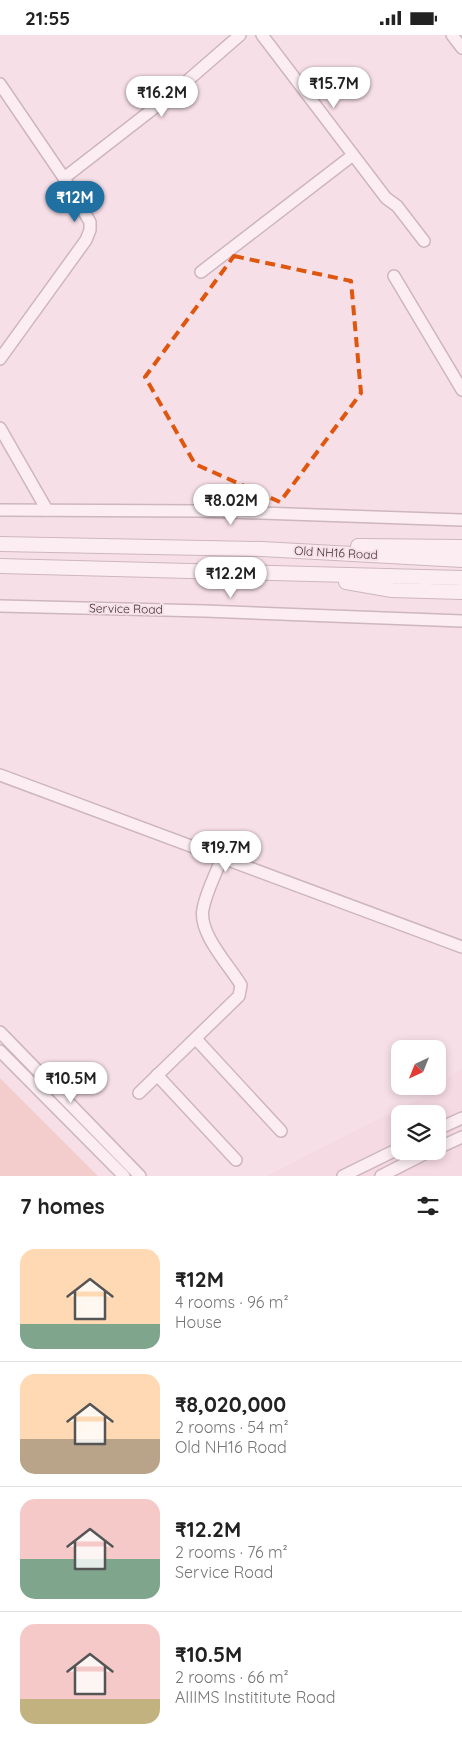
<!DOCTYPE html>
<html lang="en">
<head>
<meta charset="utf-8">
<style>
  body { margin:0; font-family:Quicksand,sans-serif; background:#f6f6f6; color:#222; height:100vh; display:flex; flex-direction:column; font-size:19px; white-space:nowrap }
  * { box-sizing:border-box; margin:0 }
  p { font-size:16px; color:#767676 }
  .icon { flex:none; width:28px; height:28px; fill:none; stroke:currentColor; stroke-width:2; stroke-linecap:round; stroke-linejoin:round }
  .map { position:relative; height:1141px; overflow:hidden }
  .sheet { display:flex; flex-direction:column; background:#fff; flex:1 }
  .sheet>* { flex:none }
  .needle { width:32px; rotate:223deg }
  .controls { position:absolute; left:391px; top:1005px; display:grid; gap:10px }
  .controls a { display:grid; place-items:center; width:55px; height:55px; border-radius:10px; background:#fff; box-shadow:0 2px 8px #0003; font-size:25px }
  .price { position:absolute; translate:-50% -42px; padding:0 11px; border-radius:18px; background:#fff; color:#222; font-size:16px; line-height:32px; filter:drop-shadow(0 1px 2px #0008) }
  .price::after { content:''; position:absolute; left:50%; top:30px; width:15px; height:11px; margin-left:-8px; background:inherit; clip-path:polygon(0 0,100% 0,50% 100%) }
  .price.current { background:#2170a2; color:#fff }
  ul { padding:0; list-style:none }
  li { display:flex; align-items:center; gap:15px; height:125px; padding:0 20px }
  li+li { border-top:1px solid #e0e0e0 }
  li span { display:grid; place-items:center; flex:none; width:140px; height:100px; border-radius:15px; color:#555 }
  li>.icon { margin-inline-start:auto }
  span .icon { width:60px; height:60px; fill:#fffc; stroke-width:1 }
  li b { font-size:21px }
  h2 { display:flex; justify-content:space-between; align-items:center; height:60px; padding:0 20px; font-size:21px }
  .status { display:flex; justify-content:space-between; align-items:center; height:35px; padding:0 25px; background:#fff; direction:ltr }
  .status svg { height:14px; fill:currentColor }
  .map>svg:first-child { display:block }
  .built { fill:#f2d2de; fill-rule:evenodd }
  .green { fill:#ebb9a8 }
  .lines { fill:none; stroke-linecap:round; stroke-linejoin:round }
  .minor-casing { stroke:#9b858d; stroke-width:14 }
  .major-casing { stroke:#9b858d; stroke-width:16 }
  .minor { stroke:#fff; stroke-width:11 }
  .major { stroke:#fff; stroke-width:14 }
  .marked { fill:none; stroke:#df570e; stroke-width:4; stroke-dasharray:10 6; stroke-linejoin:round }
  .labels { text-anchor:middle; stroke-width:4; stroke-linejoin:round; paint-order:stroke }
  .street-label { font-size:12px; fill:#3d3337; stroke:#f7dfe8 }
</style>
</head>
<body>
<div class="status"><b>21:55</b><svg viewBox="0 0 49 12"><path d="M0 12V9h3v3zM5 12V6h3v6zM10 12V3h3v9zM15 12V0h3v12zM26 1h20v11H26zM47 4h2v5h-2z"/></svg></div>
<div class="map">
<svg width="462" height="1141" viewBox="0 0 462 1141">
  <rect width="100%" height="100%" fill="#f7dfe8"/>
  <path class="built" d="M 462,1033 L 462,1141 L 266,1141 L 419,1064 ZM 400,1079 L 438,1079 L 438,1116 L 400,1116 Z"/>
  <path class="green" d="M 0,1043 L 98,1141 L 0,1141 Z"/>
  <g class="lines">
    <defs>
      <g id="minor">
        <path d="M 262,0 L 386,163 L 397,171 L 424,206"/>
        <path d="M 452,0 L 462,13"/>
        <path d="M 0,49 L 64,143 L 90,187 L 90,195 L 86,205 L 0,324"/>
        <path d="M 64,143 L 171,60 L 240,0"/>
        <path d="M 201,237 L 353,120"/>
        <path d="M 394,241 L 462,355"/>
        <path d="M 0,393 L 47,475"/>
        <path d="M 0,475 L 200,476 L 462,485"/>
        <path d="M 0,571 L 205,576 L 462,586"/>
        <path d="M 0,740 L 462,912"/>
        <path d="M 0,997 L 140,1141"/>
        <path d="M 196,1004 L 281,1096"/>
        <path d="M 0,1016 L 124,1141"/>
        <path d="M 157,1040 L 236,1125"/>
        <path d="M 139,1058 L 239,961 L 241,950 C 229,930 198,898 203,874 C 206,857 216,839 222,822"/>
        <path d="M 438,1094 L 462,1083"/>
        <path d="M 438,1113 L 462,1102"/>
        <path d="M 343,1141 L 400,1113"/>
        <path d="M 381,1141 L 430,1116"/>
      </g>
      <g id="major">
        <path d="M 0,509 L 262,514 L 462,525"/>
        <path d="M 358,511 L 462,512"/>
        <path d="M 0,531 L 462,543"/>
        <path d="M 346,547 L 392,555 L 462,557"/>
      </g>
    </defs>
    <use href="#minor" class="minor-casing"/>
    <use href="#major" class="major-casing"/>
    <use href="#minor" class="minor"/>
    <use href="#major" class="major"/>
  </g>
  <path d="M0 0H462V1141H0ZM 234,221 L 351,246 L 361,358 L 280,467 L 195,429 L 145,342 Z" fill="#f7dfe8" fill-opacity=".55" fill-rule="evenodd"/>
  <path class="marked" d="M 234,221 L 351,246 L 361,358 L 280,467 L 195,429 L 145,342 Z"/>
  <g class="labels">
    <g class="street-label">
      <text transform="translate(336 518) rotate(3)" y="4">Old NH16 Road</text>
      <text transform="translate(126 574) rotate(1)" y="4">Service Road</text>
    </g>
  </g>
</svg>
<div class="controls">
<a><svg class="needle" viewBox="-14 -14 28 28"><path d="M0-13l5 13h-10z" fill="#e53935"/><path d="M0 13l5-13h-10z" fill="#767676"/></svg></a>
<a><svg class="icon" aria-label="layers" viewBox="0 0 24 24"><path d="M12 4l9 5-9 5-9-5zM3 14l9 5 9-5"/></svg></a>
</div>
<b class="price" style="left:334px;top:74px">₹15.7M</b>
<b class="price" style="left:162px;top:83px">₹16.2M</b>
<b class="price current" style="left:75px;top:188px">₹12M</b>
<b class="price" style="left:231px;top:491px">₹8.02M</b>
<b class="price" style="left:231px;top:564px">₹12.2M</b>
<b class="price" style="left:226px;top:838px">₹19.7M</b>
<b class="price" style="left:71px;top:1069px">₹10.5M</b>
</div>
<section class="sheet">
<h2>7 homes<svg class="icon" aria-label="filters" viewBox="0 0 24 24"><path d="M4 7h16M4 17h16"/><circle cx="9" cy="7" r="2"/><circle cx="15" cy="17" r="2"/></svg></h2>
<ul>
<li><span style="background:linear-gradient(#ffd9b3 75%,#7fa58c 0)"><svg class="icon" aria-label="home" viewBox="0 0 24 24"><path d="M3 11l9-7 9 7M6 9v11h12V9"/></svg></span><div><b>₹12M</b><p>4 rooms · 96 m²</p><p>House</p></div></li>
<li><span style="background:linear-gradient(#ffd9b3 65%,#b9a48a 0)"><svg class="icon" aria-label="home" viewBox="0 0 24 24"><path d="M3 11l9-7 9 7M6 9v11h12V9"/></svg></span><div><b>₹8,020,000</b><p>2 rooms · 54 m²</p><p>Old NH16 Road</p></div></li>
<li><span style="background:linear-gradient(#f6c9c9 60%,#7fa58c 0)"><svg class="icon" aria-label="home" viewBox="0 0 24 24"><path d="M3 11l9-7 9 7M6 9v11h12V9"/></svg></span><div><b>₹12.2M</b><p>2 rooms · 76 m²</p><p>Service Road</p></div></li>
<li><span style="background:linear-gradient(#f6c9c9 75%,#c2b280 0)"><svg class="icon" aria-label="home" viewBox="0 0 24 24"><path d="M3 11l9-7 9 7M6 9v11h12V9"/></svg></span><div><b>₹10.5M</b><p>2 rooms · 66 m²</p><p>AIIIMS Instititute Road</p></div></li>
</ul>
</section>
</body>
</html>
